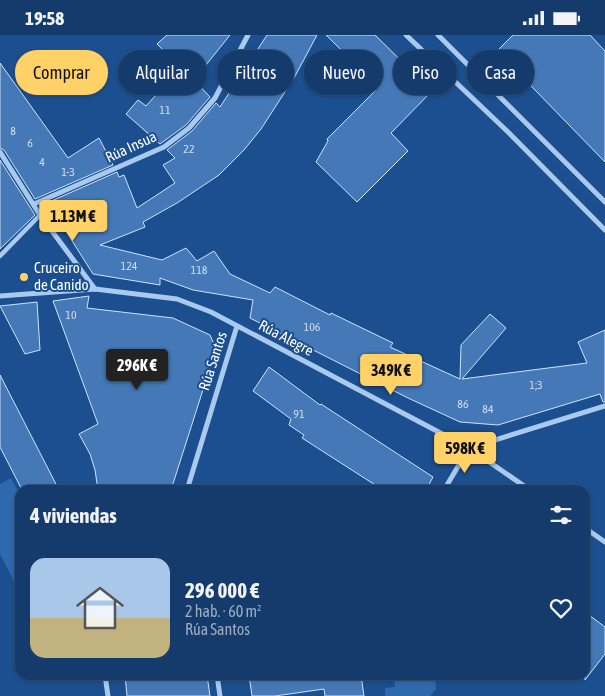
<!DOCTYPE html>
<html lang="es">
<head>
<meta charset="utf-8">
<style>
  body { margin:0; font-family:"Asap Condensed",sans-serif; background:#1d4271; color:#f1f3f6; height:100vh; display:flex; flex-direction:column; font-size:19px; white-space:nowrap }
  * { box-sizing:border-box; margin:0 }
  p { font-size:16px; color:#9dadc1 }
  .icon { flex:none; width:28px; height:28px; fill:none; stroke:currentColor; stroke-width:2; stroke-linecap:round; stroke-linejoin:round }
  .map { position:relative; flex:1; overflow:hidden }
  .side { position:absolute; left:15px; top:450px; width:575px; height:195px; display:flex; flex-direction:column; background:#143b6b; border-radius:15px; box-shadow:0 1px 4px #0004,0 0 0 1px #33557e }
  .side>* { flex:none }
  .banner { position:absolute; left:15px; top:15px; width:575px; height:45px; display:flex; gap:10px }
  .price { position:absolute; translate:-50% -42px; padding:0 11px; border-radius:5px; background:#ffd166; color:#111; font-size:16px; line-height:32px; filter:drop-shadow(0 1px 2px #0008) }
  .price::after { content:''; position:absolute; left:50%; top:30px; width:15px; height:11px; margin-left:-8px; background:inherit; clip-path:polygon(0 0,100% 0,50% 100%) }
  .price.active { background:#222; color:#fff }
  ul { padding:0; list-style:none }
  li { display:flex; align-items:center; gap:15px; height:125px; padding:0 15px }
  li+li { border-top:1px solid #33557e }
  li span { display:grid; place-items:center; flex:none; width:140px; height:100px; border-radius:15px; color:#555 }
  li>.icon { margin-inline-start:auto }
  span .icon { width:60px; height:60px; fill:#fffc; stroke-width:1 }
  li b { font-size:21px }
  h2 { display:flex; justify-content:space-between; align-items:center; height:60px; padding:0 15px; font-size:21px }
  .pill { padding:0 18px; border-radius:22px; background:#143b6b; box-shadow:0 1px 4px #0004,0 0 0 1px #33557e; font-size:18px; line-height:45px }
  .pill.active { background:#ffd166; color:#111 }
  .status { display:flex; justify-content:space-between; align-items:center; height:35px; padding:0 25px; background:#143b6b; direction:ltr }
  .status svg { height:14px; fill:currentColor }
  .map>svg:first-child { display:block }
  .green { fill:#2e69ad }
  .building { fill:#4478b7; stroke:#cfe3fa }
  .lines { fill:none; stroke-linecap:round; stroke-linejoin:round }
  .pedestrian { stroke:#a9c9ee; stroke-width:4.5 }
  .minor { stroke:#a9c9ee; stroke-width:5 }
  .poi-dot { fill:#ffd166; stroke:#1b4f8f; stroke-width:2 }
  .labels { text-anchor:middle; stroke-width:4; stroke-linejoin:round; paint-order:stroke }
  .number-label { font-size:12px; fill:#d0dded }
  .street-label { font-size:15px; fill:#fff; stroke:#1b4f8f }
  .poi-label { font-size:15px; fill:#fff; stroke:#1b4f8f; text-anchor:start }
</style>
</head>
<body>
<div class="status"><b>19:58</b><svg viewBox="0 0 49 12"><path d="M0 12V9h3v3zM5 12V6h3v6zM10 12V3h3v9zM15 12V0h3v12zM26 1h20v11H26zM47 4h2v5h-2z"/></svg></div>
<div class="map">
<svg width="605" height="661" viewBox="0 0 605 661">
  <rect width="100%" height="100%" fill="#1b4f8f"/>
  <g class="green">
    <path d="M 11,443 L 20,460 L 19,556 L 0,519 L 0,449 Z"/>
    <path d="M 394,640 L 435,640 L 436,654 L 430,661 L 385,661 L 385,653 L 395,652 Z"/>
  </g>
  <g class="building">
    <path d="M 167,0 L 230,0 L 194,45 L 210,62 L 186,90 L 160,109 L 126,79 L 138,65 L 146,71 L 181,32 L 157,9 Z"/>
    <path d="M 267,0 L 317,0 L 294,43 L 261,94 L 244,115 L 219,140 L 177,168 L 143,187 L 145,192 L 100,210 L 162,225 L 186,213 L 197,226 L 214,216 L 230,239 L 270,258 L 275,252 L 330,280 L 331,278 L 393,308 L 390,312 L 460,344 L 461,310 L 490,279 L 506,293 L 462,344 L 587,328 L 578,307 L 605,295 L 605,367 L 603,367 L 600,359 L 498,390 L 460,387 L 408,363 L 250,283 L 253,265 L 193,255 L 160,243 L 160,250 L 93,239 L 50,171 L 43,176 L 40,171 L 117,137 L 119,142 L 124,140 L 137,173 L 175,148 L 163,130 L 175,123 L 167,115 L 192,96 L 216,68 L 220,72 Z"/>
    <path d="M 326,0 L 375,0 L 432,56 L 391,98 L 408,116 L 357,167 L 316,127 L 328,106 L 327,104 L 379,52 Z"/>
    <path d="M 513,0 L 590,0 L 605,16 L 605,127 L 497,16 Z"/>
    <path d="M 0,28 L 68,123 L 99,103 L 113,130 L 35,164 L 4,115 L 0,113 Z"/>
    <path d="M 0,125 L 35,180 L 0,214 Z"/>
    <path d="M 89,261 L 87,273 L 173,283 L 210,300 L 216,314 L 171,455 L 98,455 L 95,435 L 90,419 L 79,399 L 98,389 L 53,266 Z"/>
    <path d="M 37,267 L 40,315 L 25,319 L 0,271 Z"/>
    <path d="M 269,332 L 320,370 L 321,369 L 433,442 L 426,455 L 383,455 L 302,403 L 304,400 L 289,390 L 291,384 L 253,356 Z"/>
    <path d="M 0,340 L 59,455 L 22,455 L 0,412 Z"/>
    <path d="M 585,577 L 605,592 L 605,619 L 585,645 Z"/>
    <path d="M 125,640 L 207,640 L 210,661 L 127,661 Z"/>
    <path d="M 249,640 L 361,640 L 364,661 L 325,661 L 324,654 L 275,661 L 252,661 Z"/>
  </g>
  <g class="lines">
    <path class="pedestrian" d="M 0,221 L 40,180"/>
    <g class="minor">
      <path d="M 406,0 L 508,97 L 605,195"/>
      <path d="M 438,0 L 605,167"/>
      <path d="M 0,117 L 40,180 L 95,254"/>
      <path d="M 34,169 L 164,112 L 189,93 L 215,63 L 248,0"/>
      <path d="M 0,261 L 95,254 L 177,264 L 211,277 L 469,413 L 530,455"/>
      <path d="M 187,455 L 237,291"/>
      <path d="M 444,455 L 469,413 L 605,371"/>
      <path d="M 585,493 L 605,507"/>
      <path d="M 105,640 L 108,661"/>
      <path d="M 217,640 L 220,661"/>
    </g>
  </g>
  <circle class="poi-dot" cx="24" cy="242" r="5"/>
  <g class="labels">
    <g class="number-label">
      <text x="165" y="79">11</text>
      <text x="13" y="100">8</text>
      <text x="30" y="112">6</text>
      <text x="189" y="118">22</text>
      <text x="42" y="131">4</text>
      <text x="68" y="141">1-3</text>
      <text x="129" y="235">124</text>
      <text x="199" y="239">118</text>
      <text x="71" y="284">10</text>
      <text x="312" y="296">106</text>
      <text x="536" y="354">1;3</text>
      <text x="463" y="373">86</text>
      <text x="488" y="378">84</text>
      <text x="299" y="383">91</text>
    </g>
    <g class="street-label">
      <text transform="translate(131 112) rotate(-25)" y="5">Rúa Insua</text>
      <text transform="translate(286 303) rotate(28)" y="5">Rúa Alegre</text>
      <text transform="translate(213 326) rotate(-72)" y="5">Rúa Santos</text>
    </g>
    <g class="poi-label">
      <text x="34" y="238">Cruceiro<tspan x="34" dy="17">de Canido</tspan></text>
    </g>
  </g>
</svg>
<b class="price" style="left:73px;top:207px">1.13M €</b>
<b class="price active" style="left:137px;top:356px">296K €</b>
<b class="price" style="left:391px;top:361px">349K €</b>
<b class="price" style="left:465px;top:439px">598K €</b>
<div class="banner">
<a class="pill active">Comprar</a>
<a class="pill">Alquilar</a>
<a class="pill">Filtros</a>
<a class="pill">Nuevo</a>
<a class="pill">Piso</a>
<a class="pill">Casa</a>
</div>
<section class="side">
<h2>4 viviendas<svg class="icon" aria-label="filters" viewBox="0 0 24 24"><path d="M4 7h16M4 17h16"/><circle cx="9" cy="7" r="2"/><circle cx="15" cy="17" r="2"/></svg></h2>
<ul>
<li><span style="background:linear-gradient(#a9c7e8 60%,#c2b280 0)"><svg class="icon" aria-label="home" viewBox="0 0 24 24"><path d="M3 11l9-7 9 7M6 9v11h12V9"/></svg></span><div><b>296 000 €</b><p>2 hab. · 60 m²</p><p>Rúa Santos</p></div><svg class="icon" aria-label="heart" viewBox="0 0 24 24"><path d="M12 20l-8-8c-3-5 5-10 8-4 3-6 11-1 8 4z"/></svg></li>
</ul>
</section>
</div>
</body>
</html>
